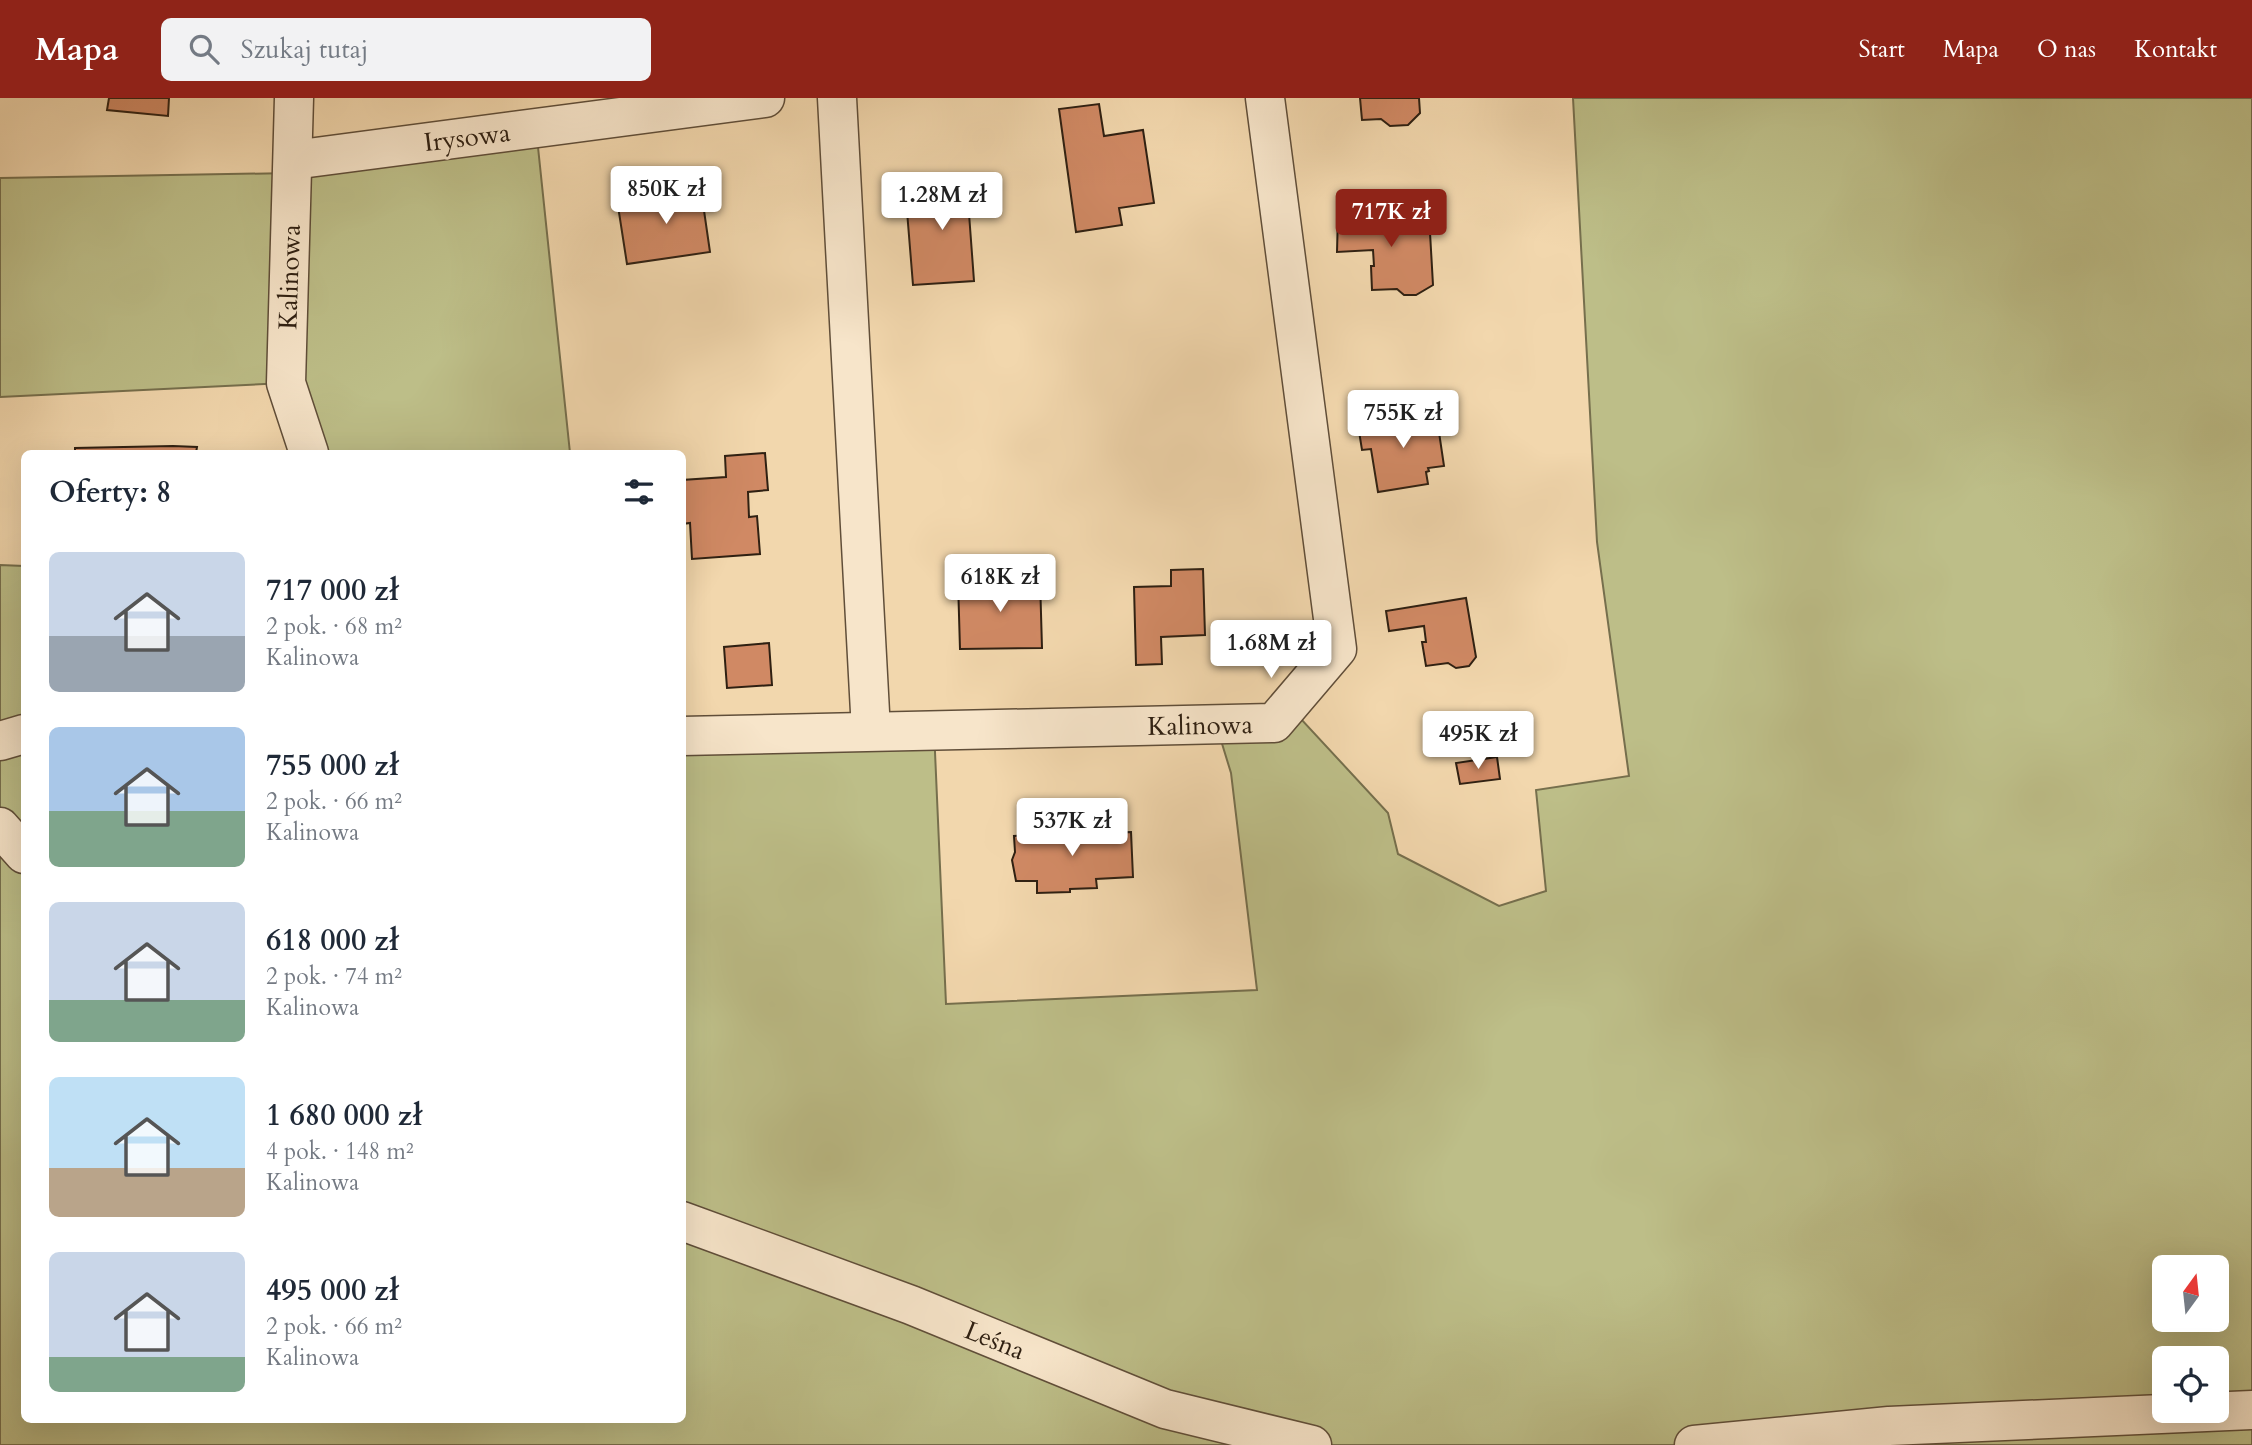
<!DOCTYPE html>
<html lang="pl">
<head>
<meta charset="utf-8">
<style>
  body { margin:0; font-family:Cardo,serif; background:#f2f2f3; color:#1f2937; height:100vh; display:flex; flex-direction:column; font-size:26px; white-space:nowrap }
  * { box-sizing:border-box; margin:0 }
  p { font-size:23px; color:#747a83 }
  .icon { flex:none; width:38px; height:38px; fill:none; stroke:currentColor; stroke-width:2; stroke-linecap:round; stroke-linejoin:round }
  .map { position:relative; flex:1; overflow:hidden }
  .panel { position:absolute; left:21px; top:352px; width:665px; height:973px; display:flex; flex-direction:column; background:#fff; border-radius:10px; box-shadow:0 7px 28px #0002 }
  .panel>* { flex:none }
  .needle { width:46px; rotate:15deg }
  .fabs { position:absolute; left:2152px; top:1157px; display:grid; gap:14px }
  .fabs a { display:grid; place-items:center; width:77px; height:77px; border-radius:10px; background:#fff; box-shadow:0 7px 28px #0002; font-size:35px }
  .price { position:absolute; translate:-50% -60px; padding:0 16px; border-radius:7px; background:#fff; color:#222; font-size:23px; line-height:46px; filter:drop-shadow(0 2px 4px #0008) }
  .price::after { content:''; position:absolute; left:50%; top:42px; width:21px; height:16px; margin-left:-10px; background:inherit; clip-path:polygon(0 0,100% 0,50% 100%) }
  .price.current { background:#8f2418; color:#fff }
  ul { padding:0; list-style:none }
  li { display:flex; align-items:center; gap:21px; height:175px; padding:0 28px }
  li span { display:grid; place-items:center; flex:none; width:196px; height:140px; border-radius:10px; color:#555 }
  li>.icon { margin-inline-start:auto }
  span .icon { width:84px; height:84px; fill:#fffc; stroke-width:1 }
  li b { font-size:30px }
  h2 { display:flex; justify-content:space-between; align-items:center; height:84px; padding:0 28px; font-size:30px }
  header { display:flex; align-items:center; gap:42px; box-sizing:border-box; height:98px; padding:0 35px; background:#8f2418; color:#fff }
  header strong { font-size:33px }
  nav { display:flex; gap:38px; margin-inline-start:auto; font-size:24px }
  .search { width:490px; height:63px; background:#f2f2f3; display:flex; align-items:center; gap:18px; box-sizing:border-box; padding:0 24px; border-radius:10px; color:#747a83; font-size:26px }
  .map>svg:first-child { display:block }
  .green { fill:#bdbe88; stroke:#766f4d; stroke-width:2; fill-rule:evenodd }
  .building { fill:#d08964; stroke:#2f2012; stroke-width:2 }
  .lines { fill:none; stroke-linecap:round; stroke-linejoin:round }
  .minor-casing { stroke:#604e39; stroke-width:41 }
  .minor { stroke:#f7e5ca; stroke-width:38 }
  .labels { text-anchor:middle; stroke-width:6; stroke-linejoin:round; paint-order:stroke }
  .street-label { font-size:26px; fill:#2f2012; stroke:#f7e5ca }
</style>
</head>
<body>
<header>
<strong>Mapa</strong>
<div class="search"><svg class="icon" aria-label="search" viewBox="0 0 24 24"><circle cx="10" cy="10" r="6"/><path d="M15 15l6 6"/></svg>Szukaj tutaj</div>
<nav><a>Start</a><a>Mapa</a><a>O nas</a><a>Kontakt</a></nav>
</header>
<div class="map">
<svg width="2252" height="1347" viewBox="0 0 2252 1347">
  <rect width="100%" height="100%" fill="#f2d7ad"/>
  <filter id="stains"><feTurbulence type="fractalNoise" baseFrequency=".00286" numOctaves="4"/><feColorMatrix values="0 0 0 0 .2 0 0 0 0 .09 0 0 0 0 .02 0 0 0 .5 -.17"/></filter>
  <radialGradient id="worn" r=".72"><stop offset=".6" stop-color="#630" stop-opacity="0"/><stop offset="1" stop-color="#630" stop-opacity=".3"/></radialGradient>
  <g class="green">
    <path d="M 1573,0 L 2252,0 L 2252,1347 L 0,1347 L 0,467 L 24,468 L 24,1321 L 682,1321 L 683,638 L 934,631 L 946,906 L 1257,892 L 1231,675 L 1216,626 L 1289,608 L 1388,715 L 1398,756 L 1499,808 L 1546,793 L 1536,692 L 1629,678 L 1597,444 ZM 2165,1169 L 2217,1169 L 2217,1222 L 2165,1222 ZM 2165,1260 L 2217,1260 L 2217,1312 L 2165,1312 Z"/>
    <path d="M 536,30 L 570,355 L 309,355 L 285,285 L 0,299 L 0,80 L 292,75 Z"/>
  </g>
  <g class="building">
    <path d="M 109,0 L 169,0 L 168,18 L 107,12 Z"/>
    <path d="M 1360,0 L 1419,0 L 1420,15 L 1408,27 L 1390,28 L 1381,21 L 1362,22 Z"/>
    <path d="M 1099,6 L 1104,38 L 1143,32 L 1154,105 L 1119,110 L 1122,127 L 1076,134 L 1059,11 Z"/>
    <path d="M 966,75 L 974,183 L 913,187 L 907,113 L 922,112 L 920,78 Z"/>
    <path d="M 699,78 L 710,154 L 627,166 L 618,108 L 641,104 L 642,109 L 676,104 L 673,82 Z"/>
    <path d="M 1338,116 L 1429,117 L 1433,187 L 1416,197 L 1404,197 L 1397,191 L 1372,192 L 1371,168 L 1374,168 L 1373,152 L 1337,154 Z"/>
    <path d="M 1436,314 L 1444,368 L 1428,370 L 1429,373 L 1426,374 L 1428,386 L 1378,394 L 1371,351 L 1362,352 L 1358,327 Z"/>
    <path d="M 173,348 L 197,349 L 196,355 L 75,355 L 75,350 Z"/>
    <path d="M 765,355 L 768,392 L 748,394 L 749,419 L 757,418 L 760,456 L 692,461 L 690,425 L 682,426 L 682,382 L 726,379 L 725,358 Z"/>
    <path d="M 1203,471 L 1205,537 L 1161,539 L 1162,566 L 1136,567 L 1134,489 L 1171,488 L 1171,472 Z"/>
    <path d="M 1040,481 L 1042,550 L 960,551 L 958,483 Z"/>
    <path d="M 1466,500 L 1476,559 L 1469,568 L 1456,570 L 1448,565 L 1426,568 L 1422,544 L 1426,544 L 1424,528 L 1389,533 L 1386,513 Z"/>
    <path d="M 769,545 L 772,587 L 727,590 L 724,549 Z"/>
    <path d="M 1497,659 L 1500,681 L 1460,686 L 1456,665 Z"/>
    <path d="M 1095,726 L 1095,735 L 1131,734 L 1133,779 L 1096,781 L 1097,790 L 1070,791 L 1070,794 L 1037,795 L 1037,783 L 1016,783 L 1012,762 L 1015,754 L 1014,738 L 1055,736 L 1055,727 Z"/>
  </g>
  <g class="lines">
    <defs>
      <g id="minor">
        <path d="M 294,0 L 286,285 L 309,355"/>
        <path d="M 837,0 L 871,633"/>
        <path d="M 293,62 L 765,0"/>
        <path d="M 682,638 L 1274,625 L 1337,551 L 1265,0"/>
        <path d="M 0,643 L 24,636"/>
        <path d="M 0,729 L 24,756"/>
        <path d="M 682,1123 L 911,1207 L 1165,1311 L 1312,1347"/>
        <path d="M 1694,1347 L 1889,1328 L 2252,1312"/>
      </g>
    </defs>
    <use href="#minor" class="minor-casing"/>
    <use href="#minor" class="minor"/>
  </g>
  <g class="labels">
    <g class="street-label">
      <text transform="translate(467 39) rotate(-7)" y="9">Irysowa</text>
      <text transform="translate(289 179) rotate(-88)" y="9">Kalinowa</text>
      <text transform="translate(1200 627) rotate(-1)" y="9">Kalinowa</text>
      <text transform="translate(995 1242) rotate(22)" y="9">Leśna</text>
    </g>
  </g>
  <rect width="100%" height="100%" filter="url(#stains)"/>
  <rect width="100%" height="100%" fill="url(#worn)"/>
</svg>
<div class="fabs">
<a><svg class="needle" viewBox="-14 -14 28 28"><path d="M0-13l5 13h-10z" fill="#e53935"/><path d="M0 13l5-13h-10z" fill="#747a83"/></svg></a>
<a><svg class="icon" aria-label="locate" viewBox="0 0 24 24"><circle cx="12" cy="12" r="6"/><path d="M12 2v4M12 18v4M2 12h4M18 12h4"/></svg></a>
</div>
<b class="price" style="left:666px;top:128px">850K zł</b>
<b class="price" style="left:942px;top:134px">1.28M zł</b>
<b class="price current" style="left:1391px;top:151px">717K zł</b>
<b class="price" style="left:1403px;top:352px">755K zł</b>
<b class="price" style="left:1000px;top:516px">618K zł</b>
<b class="price" style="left:1271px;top:582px">1.68M zł</b>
<b class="price" style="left:1478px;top:673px">495K zł</b>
<b class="price" style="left:1072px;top:760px">537K zł</b>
<section class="panel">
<h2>Oferty: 8<svg class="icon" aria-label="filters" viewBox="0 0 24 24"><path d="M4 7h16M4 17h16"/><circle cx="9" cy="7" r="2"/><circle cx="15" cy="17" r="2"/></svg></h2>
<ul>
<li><span style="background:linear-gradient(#c9d6e8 60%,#9aa5b1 0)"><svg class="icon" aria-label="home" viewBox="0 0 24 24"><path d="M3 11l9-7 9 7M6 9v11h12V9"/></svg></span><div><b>717 000 zł</b><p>2 pok. · 68 m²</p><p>Kalinowa</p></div></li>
<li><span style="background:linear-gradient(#a9c7e8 60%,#7fa58c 0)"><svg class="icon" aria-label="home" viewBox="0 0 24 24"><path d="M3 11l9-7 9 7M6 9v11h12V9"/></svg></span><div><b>755 000 zł</b><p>2 pok. · 66 m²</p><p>Kalinowa</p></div></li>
<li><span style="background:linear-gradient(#c9d6e8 70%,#7fa58c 0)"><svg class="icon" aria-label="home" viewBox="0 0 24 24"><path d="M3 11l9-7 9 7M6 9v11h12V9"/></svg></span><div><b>618 000 zł</b><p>2 pok. · 74 m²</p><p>Kalinowa</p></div></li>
<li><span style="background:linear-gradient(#bfe0f5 65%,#b9a48a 0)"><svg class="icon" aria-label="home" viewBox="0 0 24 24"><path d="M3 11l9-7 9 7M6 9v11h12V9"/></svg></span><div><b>1 680 000 zł</b><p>4 pok. · 148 m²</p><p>Kalinowa</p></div></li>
<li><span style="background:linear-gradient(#c9d6e8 75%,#7fa58c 0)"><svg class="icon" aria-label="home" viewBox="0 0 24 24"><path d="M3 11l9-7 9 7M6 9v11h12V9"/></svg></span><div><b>495 000 zł</b><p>2 pok. · 66 m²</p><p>Kalinowa</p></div></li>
</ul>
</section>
</div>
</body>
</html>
